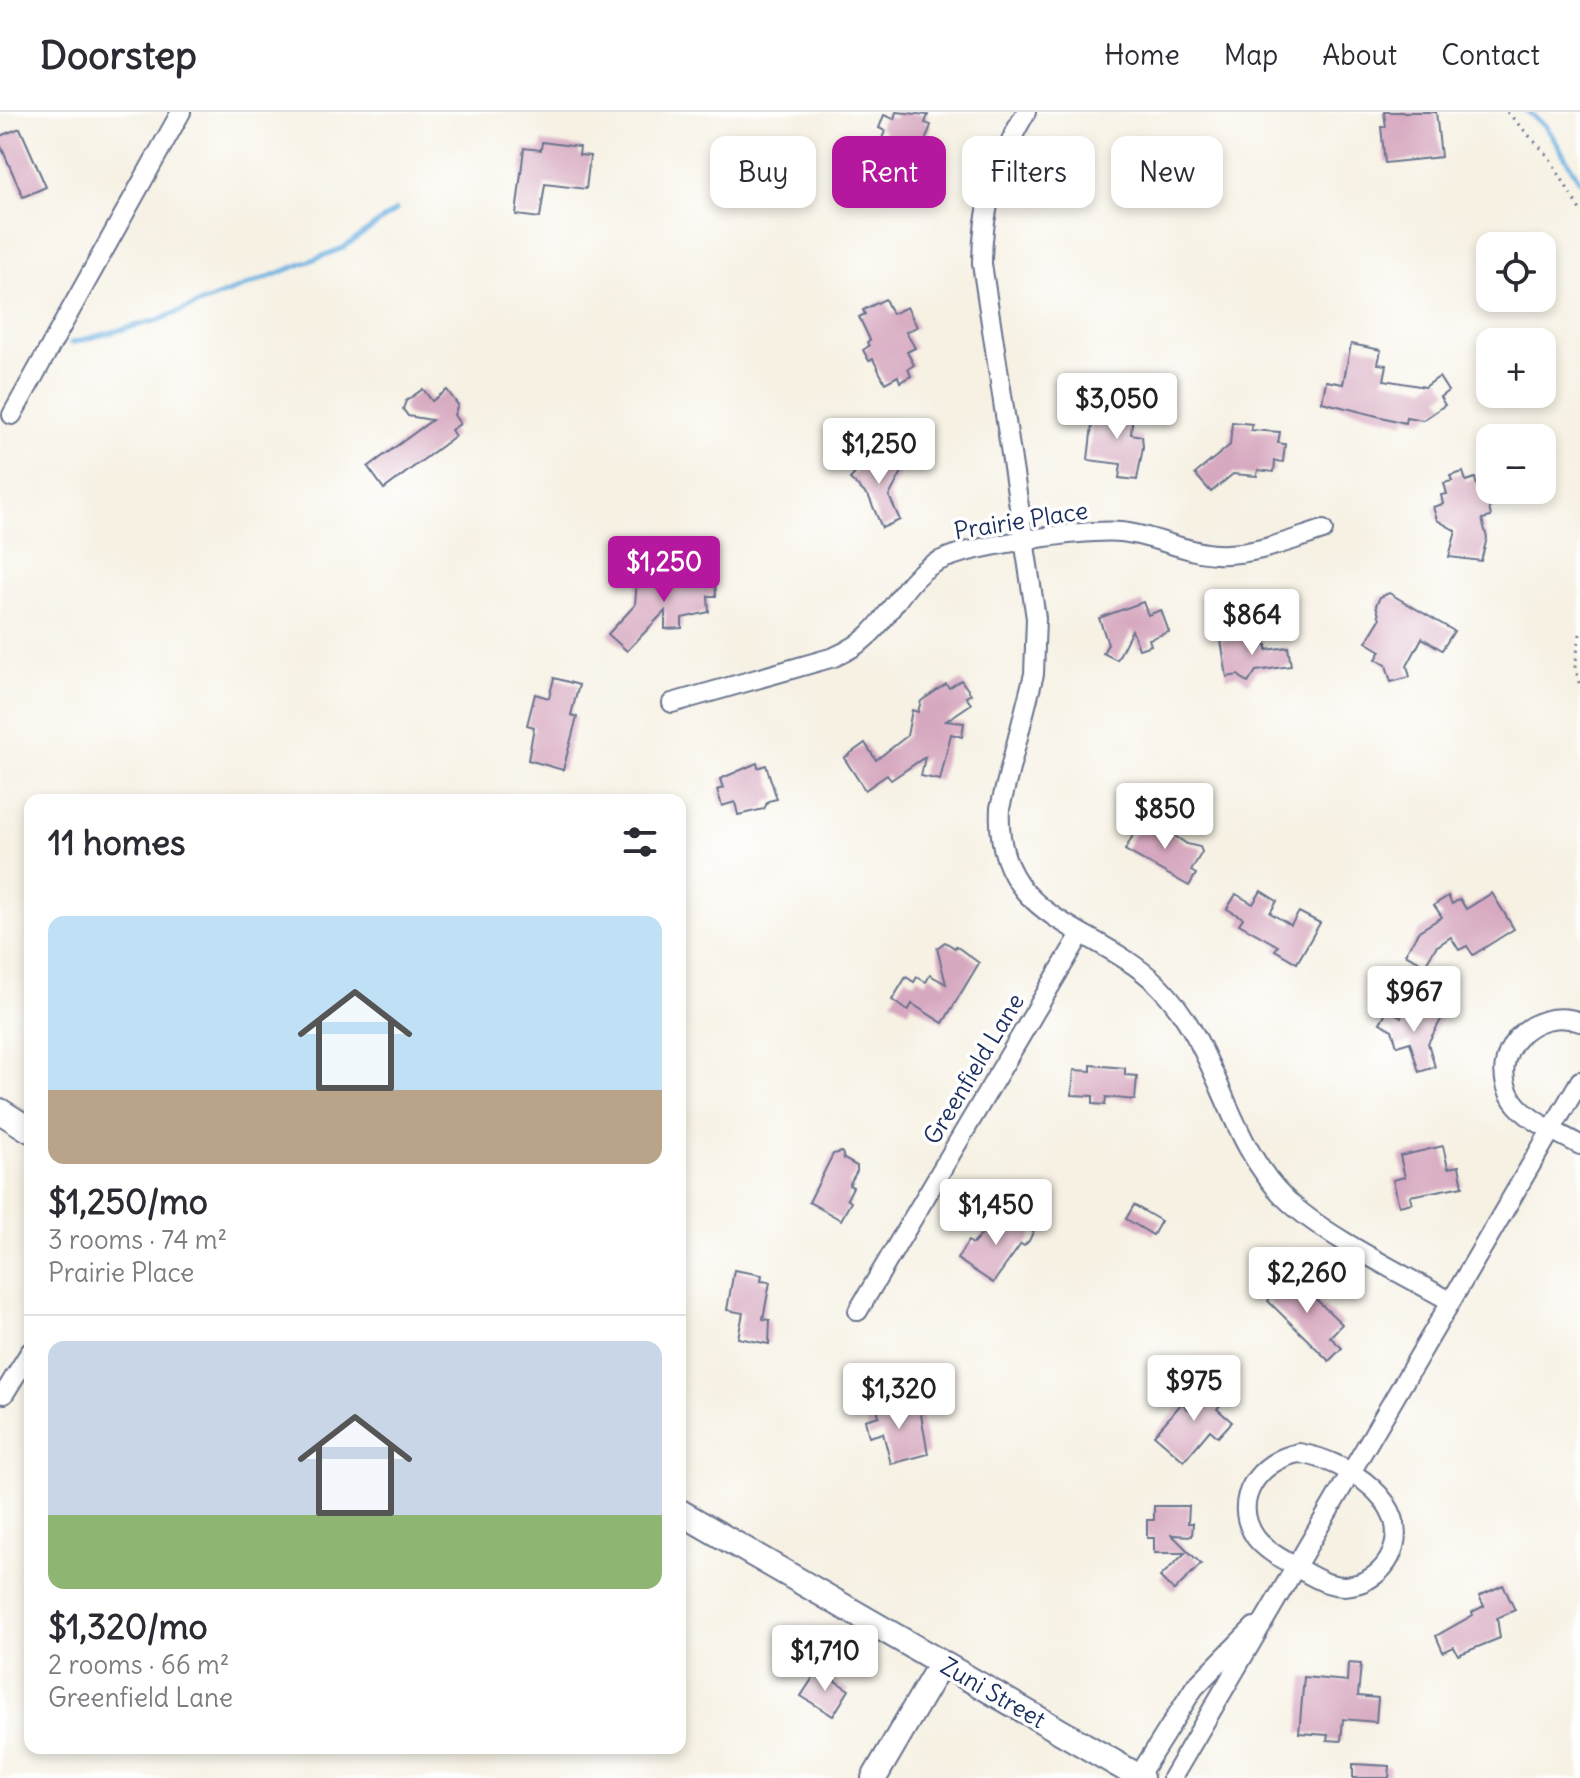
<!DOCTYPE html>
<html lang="en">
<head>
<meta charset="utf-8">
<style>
  body { margin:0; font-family:Delius,sans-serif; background:#f7f7f7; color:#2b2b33; height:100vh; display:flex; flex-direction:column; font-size:30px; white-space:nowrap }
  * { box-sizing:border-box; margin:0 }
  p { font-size:26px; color:#7c7c81 }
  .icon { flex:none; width:44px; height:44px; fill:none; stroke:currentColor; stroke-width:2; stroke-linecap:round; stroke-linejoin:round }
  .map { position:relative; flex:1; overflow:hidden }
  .side { position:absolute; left:24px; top:682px; width:662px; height:960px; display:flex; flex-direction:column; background:#fff; border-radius:16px; box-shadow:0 4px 12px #0003 }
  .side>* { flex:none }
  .top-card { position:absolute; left:710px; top:24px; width:750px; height:72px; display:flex; gap:16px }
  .controls { position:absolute; left:1476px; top:120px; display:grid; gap:16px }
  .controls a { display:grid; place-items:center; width:80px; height:80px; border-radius:16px; background:#fff; box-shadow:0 4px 12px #0003; font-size:40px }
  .price { position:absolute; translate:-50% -68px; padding:0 18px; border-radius:8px; background:#fff; color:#222; font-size:26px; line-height:52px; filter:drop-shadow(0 2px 4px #0008) }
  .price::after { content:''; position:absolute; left:50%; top:48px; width:24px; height:18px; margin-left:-12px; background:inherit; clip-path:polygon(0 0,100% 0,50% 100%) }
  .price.on { background:#b5179e; color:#fff }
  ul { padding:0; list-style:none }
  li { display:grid; align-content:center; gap:16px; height:424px; padding:0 24px }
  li+li { border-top:2px solid #e1e1e2 }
  li span { display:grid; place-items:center; height:248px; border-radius:16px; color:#555 }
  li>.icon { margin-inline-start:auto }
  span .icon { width:144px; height:144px; fill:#fffc; stroke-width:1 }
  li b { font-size:34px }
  h2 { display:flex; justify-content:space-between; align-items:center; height:96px; padding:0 24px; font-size:34px }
  .tag { padding:0 28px; border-radius:16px; background:#fff; box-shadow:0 4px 12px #0003; font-size:28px; line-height:72px }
  .tag.on { background:#b5179e; color:#fff }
  header { display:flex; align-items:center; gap:48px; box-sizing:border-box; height:112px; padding:0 40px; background:#fff; border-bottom:2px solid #e1e1e2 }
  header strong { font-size:38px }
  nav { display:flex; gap:44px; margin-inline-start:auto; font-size:28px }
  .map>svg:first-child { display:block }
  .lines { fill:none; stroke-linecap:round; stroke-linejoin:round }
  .stream { stroke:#68aede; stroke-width:5 }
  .building { fill:#d7a9c0 }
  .minor-casing { stroke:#68738d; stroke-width:22 }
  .tertiary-casing { stroke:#68738d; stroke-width:28 }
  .path { stroke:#68738d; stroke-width:3; stroke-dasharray:2 6; stroke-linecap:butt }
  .minor { stroke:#fff; stroke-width:18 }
  .tertiary { stroke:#fff; stroke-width:24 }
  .labels { text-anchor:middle; stroke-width:7; stroke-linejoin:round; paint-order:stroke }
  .street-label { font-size:24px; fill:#1b2f5e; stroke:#fff }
</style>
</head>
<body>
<header>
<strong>Doorstep</strong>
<nav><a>Home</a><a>Map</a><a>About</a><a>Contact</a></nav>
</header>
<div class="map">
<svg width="1580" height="1666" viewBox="0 0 1580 1666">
  <rect width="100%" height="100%" fill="#fff"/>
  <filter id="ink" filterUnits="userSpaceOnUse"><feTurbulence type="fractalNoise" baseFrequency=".0125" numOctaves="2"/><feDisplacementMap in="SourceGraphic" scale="16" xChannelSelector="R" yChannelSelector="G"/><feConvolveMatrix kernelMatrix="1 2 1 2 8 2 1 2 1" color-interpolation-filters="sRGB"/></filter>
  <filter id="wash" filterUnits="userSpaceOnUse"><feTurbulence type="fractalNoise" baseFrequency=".006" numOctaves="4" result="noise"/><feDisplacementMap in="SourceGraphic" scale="32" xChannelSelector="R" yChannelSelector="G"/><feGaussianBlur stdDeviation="1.8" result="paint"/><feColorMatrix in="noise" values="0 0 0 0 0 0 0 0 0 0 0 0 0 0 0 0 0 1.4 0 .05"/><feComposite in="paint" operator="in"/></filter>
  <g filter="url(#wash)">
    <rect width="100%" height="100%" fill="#f6f1e3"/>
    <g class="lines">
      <g class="stream">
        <path d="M 1528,0 L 1546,14 L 1580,69"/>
        <path d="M 71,231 L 158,208 L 343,136 L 396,98"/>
      </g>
    </g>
    <g id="blocks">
      <g class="building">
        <path d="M 896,0 L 928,3 L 925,11 L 931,13 L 915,57 L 876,42 L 885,19 L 879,16 L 884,3 L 894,7 Z"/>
        <path d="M 1384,0 L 1436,0 L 1441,45 L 1385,51 L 1381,15 L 1386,15 Z"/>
        <path d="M 20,16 L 46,75 L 23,85 L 0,32 L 0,24 Z"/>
        <path d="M 542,30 L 580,35 L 579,43 L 590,44 L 586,77 L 545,72 L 540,106 L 516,103 L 524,36 L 541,38 Z"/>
        <path d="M 895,58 L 899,79 L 876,83 L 873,61 Z"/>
        <path d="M 885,187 L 892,202 L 907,195 L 917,215 L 906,220 L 915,236 L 907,240 L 914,253 L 908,257 L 911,264 L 900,270 L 898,264 L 885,271 L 873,247 L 869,249 L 863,238 L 869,234 L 867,230 L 870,228 L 859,205 L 865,202 L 863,198 Z"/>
        <path d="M 1351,232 L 1381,238 L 1378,252 L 1387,253 L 1384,268 L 1425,275 L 1439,265 L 1448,279 L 1440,285 L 1445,293 L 1423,308 L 1406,305 L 1405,311 L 1322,290 L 1326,269 L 1343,272 Z"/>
        <path d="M 423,277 L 432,289 L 447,278 L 458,293 L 454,303 L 460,312 L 451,318 L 455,324 L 384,377 L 368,355 L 432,308 L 408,304 L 403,297 L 406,289 Z"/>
        <path d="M 1112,289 L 1134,291 L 1131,322 L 1142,324 L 1143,335 L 1137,368 L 1119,366 L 1121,352 L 1088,348 L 1093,304 L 1110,306 Z"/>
        <path d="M 1232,310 L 1252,312 L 1251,318 L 1280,320 L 1278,331 L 1285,332 L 1283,350 L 1275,349 L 1274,360 L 1258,358 L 1257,364 L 1233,362 L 1211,380 L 1195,362 L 1230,333 Z"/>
        <path d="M 876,338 L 903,358 L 889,384 L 900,408 L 882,416 L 869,385 L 850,367 Z"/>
        <path d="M 1463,360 L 1466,369 L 1475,366 L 1478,378 L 1490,375 L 1495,394 L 1489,395 L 1491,405 L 1482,407 L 1487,426 L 1481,449 L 1449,445 L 1456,419 L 1437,408 L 1433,395 L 1443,392 L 1441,383 L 1447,382 L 1444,371 L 1452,369 L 1450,364 Z"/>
        <path d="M 700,459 L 700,467 L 715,466 L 716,484 L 708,484 L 709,500 L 682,506 L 682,516 L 665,517 L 665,499 L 627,539 L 608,522 L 635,493 L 637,467 L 652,466 L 652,461 Z"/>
        <path d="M 1389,481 L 1454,519 L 1442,538 L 1422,526 L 1407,554 L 1410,565 L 1391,570 L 1386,553 L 1376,547 L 1381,539 L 1366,530 L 1380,507 L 1376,493 L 1380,485 Z"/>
        <path d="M 1143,490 L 1148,503 L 1161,498 L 1169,520 L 1149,527 L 1151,533 L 1139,537 L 1132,518 L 1117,548 L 1103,541 L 1108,532 L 1099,506 Z"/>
        <path d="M 1260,522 L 1262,534 L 1267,533 L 1267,538 L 1288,535 L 1291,554 L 1256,559 L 1248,571 L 1238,563 L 1227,565 L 1221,528 Z"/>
        <path d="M 554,566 L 579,573 L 571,603 L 577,605 L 563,658 L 528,648 L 534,615 L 527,613 L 535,582 L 549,586 Z"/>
        <path d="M 961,568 L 971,582 L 966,585 L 971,592 L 946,609 L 964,611 L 962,625 L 951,622 L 940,668 L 921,664 L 925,645 L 891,668 L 887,663 L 865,678 L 844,646 L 865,631 L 876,648 L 907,624 L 912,598 L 918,600 L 921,589 L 946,572 L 949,576 Z"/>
        <path d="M 757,651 L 758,656 L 766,653 L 777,687 L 768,689 L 764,697 L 738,703 L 735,690 L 722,694 L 717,678 L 723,676 L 720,667 Z"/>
        <path d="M 1148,706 L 1187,732 L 1200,735 L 1202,740 L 1191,759 L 1196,762 L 1189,774 L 1125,738 L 1139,712 L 1143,715 Z"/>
        <path d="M 1261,779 L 1277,789 L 1270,801 L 1291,813 L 1299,800 L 1320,811 L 1297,851 L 1275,838 L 1278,834 L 1239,812 L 1243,806 L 1227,797 L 1236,782 L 1253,792 Z"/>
        <path d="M 1492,781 L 1514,817 L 1473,843 L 1467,834 L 1459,838 L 1451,825 L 1436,835 L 1425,853 L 1405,842 L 1419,819 L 1442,805 L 1434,793 L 1448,784 L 1452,792 L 1460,787 L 1466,797 Z"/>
        <path d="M 945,830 L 955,836 L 956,834 L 979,851 L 943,911 L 912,892 L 908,899 L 892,888 L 906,865 L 914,870 L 917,865 L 926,870 L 930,863 L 946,872 L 937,836 Z"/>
        <path d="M 1406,896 L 1423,905 L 1427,898 L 1442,906 L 1428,931 L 1435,955 L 1419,960 L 1410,930 L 1397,934 L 1392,918 L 1380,911 L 1388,897 L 1401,905 Z"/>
        <path d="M 1091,953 L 1125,956 L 1125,963 L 1137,964 L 1135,988 L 1106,985 L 1105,993 L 1093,992 L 1093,984 L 1072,983 L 1074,958 L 1091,959 Z"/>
        <path d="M 1443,1034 L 1448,1056 L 1459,1054 L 1463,1074 L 1410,1084 L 1412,1091 L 1399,1094 L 1393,1068 L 1405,1065 L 1400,1044 Z"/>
        <path d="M 842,1040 L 844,1047 L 857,1054 L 857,1059 L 849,1073 L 853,1075 L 847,1087 L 851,1090 L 841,1108 L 809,1090 L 833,1042 Z"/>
        <path d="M 1134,1093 L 1161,1109 L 1153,1123 L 1126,1107 Z"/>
        <path d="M 1008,1103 L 1034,1118 L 1029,1129 L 1024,1134 L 1021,1132 L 993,1171 L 957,1147 L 968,1129 L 973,1132 L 998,1105 L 1004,1109 Z"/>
        <path d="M 734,1158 L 762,1163 L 761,1169 L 770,1170 L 763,1207 L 770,1208 L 769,1232 L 738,1226 L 743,1201 L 727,1198 Z"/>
        <path d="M 1291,1159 L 1306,1174 L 1304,1176 L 1342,1212 L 1330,1225 L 1342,1236 L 1329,1249 L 1268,1189 Z"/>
        <path d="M 1210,1271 L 1227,1285 L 1217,1297 L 1232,1310 L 1218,1325 L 1210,1318 L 1184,1349 L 1154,1323 L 1182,1291 L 1188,1297 Z"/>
        <path d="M 892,1285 L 896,1303 L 920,1297 L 928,1342 L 891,1352 L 883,1321 L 869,1325 L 865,1308 L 879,1304 L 875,1289 Z"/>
        <path d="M 1154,1394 L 1189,1394 L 1188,1411 L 1193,1411 L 1192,1424 L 1172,1423 L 1201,1452 L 1174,1479 L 1160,1465 L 1185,1441 L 1154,1441 L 1154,1426 L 1147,1426 L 1147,1408 L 1154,1408 Z"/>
        <path d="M 1503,1473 L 1515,1498 L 1497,1506 L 1500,1526 L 1458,1543 L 1454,1535 L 1443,1540 L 1436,1524 L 1473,1503 L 1472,1500 L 1484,1494 L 1479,1484 Z"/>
        <path d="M 1348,1551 L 1361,1552 L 1358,1584 L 1378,1586 L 1376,1610 L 1343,1607 L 1341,1629 L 1327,1628 L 1328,1623 L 1299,1621 L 1304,1565 L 1347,1569 Z"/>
        <path d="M 818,1558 L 849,1578 L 833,1604 L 801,1584 Z"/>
        <path d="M 1353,1652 L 1390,1654 L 1389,1666 L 1353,1666 Z"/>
      </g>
    </g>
  </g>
  <g filter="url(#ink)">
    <use href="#blocks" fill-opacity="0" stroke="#68738d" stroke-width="2"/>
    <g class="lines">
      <defs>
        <g id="minor">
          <path d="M 1026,0 C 997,50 982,94 982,152 L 1036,506 L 1034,562 L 1000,696 C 994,810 1095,811 1159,874 C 1219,934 1225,1027 1285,1086 C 1322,1123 1403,1162 1450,1189"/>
          <path d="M 12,303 L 181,0"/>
          <path d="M 672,591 L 834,545 C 847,539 859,533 870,522 C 897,496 907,460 946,446 C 979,433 1085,417 1121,420 C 1153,423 1183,440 1216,442 C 1252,444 1288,429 1323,418"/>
          <path d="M 1580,910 C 1533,892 1484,943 1513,988 C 1527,1009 1559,1021 1580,1033"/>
          <path d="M 858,1199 L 1081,822"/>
          <path d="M 4,1282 L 30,1240"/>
          <path d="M 1299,1341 C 1344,1348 1417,1391 1390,1445 C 1383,1459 1369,1470 1352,1473 C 1333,1477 1317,1467 1301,1458 C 1286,1449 1267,1440 1256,1426 C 1229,1388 1260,1348 1299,1341 Z"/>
          <path d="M 1138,1665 L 1194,1576 L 1254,1515"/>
          <path d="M 1172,1666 L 1580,969"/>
        </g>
        <g id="tertiary">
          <path d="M 0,999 L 30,1018"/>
          <path d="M 680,1400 L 1141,1666"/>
          <path d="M 874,1666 L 941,1551"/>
        </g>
      </defs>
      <use href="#minor" class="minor-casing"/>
      <use href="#tertiary" class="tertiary-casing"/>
      <g class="path">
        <path d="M 1507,0 L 1549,45 L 1580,98"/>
        <path d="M 1580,522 L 1575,554 L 1580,574"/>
      </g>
      <use href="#minor" class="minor"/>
      <use href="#tertiary" class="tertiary"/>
    </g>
  </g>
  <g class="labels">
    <g class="street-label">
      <text transform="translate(1021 409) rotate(-9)" y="8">Prairie Place</text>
      <text transform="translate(974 957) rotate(-59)" y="8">Greenfield Lane</text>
      <text transform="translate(993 1581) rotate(30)" y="8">Zuni Street</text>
    </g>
  </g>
</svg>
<div class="controls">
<a><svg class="icon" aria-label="locate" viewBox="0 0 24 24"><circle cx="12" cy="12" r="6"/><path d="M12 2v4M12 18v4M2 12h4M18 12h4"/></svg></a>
<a>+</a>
<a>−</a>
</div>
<b class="price" style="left:1117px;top:329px">$3,050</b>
<b class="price" style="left:879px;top:374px">$1,250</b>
<b class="price on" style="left:664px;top:492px">$1,250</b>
<b class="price" style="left:1252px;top:545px">$864</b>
<b class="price" style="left:1165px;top:739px">$850</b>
<b class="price" style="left:1414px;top:922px">$967</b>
<b class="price" style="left:996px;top:1135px">$1,450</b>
<b class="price" style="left:1307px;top:1203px">$2,260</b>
<b class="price" style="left:1194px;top:1311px">$975</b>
<b class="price" style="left:899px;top:1319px">$1,320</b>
<b class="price" style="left:825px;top:1581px">$1,710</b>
<div class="top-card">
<a class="tag">Buy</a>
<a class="tag on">Rent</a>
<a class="tag">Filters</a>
<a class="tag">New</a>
</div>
<section class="side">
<h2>11 homes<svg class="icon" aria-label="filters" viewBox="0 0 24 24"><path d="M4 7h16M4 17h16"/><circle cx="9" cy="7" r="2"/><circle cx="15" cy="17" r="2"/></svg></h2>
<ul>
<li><span style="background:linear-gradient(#bfe0f5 70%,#b9a48a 0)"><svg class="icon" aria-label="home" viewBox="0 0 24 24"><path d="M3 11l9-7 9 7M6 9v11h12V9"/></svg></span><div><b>$1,250/mo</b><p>3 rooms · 74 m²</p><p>Prairie Place</p></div></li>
<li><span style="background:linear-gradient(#c9d6e8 70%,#8fb573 0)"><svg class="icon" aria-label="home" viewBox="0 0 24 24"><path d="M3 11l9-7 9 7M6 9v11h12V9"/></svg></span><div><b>$1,320/mo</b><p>2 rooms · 66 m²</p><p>Greenfield Lane</p></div></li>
</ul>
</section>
</div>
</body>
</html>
